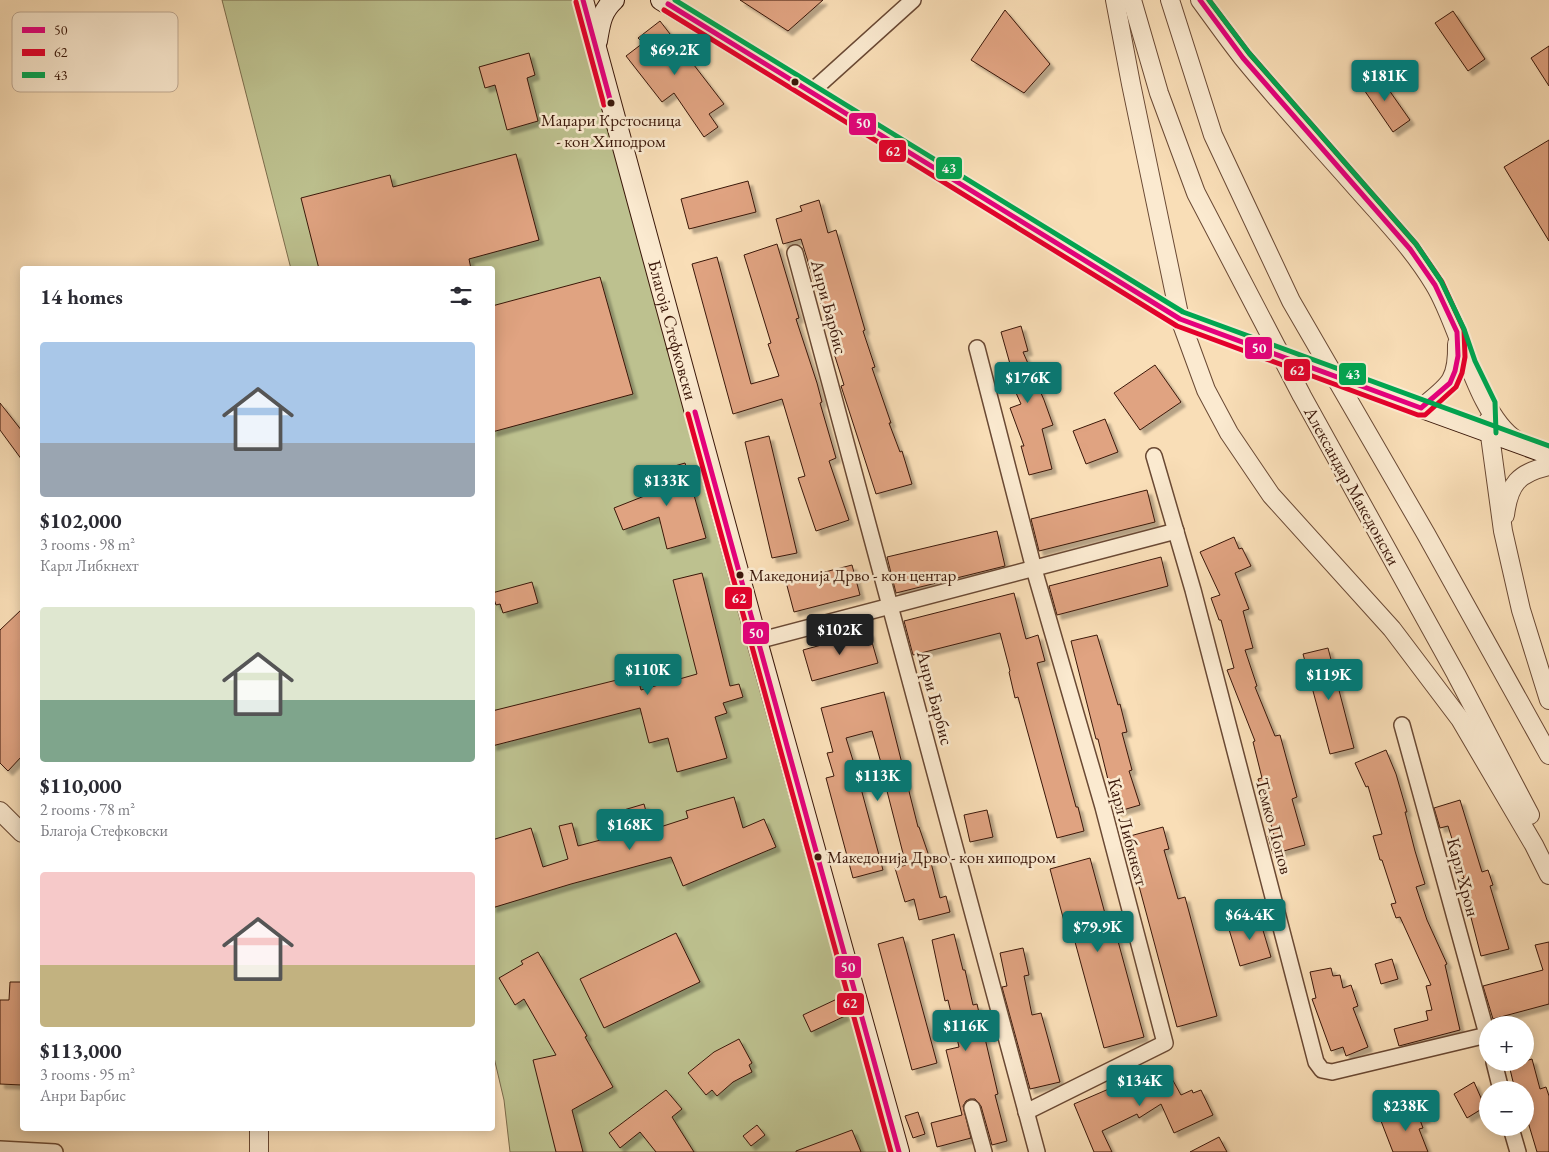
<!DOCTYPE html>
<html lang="en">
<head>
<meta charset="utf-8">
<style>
  body { margin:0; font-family:"EB Garamond",serif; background:#f7f7f7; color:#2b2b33; height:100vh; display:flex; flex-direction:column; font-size:19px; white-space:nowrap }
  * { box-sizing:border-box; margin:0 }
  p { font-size:16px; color:#7c7c81 }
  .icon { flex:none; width:28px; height:28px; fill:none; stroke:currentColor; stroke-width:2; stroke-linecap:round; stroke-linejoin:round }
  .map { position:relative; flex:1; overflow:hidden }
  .side { position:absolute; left:20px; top:266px; width:475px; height:865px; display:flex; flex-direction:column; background:#fff; border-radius:5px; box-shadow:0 2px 12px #0003 }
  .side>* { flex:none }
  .buttons { position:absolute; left:1479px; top:1016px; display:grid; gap:10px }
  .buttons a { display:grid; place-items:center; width:55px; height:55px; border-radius:50%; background:#fff; box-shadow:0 2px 12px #0003; font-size:25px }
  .price { position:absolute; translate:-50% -42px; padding:0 11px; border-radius:5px; background:#0f766e; color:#fff; font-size:16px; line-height:32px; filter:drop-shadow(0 1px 2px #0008) }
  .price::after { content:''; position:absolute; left:50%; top:30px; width:15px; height:11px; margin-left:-8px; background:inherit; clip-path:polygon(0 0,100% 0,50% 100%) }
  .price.on { background:#222; color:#fff }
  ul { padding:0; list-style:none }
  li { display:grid; align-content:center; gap:10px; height:265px; padding:0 20px }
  li span { display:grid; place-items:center; height:155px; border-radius:5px; color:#555 }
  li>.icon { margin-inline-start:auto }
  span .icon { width:90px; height:90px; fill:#fffc; stroke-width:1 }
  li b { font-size:21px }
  h2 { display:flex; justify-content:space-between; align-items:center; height:60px; padding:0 20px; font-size:21px }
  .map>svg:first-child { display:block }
  .green { fill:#bdc18f; stroke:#7c6c4c }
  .building { fill:#e0a381; stroke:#3a1709; filter:url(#shadow) }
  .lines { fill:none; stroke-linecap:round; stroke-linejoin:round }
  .minor-casing { stroke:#6a4934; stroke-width:18 }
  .tertiary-casing { stroke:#6a4934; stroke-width:20 }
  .secondary-casing { stroke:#3a1709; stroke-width:22 }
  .minor { stroke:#fbead0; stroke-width:15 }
  .tertiary { stroke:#fbead0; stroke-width:18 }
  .secondary { stroke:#fbead0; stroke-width:20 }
  .secondary-bridge-casing { stroke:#3a1709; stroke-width:22; stroke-linecap:butt }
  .secondary-bridge { stroke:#fbead0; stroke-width:20 }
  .bus-1-casing { stroke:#fbead0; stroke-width:9 }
  .bus-2-casing { stroke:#fbead0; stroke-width:9 }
  .bus-3-casing { stroke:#fbead0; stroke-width:9 }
  .bus-1 { stroke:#e5007d; stroke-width:5 }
  .bus-2 { stroke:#e4002b; stroke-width:5 }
  .bus-3 { stroke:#00a651; stroke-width:5 }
  .bus-dot { fill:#3a1709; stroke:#fbead0; stroke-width:2 }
  .labels { text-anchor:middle; stroke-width:5; stroke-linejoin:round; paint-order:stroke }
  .bus-label { font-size:17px; fill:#3a1709; stroke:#fbead0; text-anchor:start }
  .street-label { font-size:18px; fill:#3a1709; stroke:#fbead0 }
  .key { fill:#fbead0; stroke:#c1ab94; stroke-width:1 }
  .key-label { font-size:14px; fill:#3a1709 }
  .line-badge { stroke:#fbead0; stroke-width:2 }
  .badge-label { font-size:14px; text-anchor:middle; font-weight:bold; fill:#fff }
</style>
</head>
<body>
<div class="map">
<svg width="1549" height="1152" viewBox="0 0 1549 1152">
  <defs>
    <filter id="shadow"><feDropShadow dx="4.5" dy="4.5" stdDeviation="1" flood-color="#0004"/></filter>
  </defs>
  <rect width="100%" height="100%" fill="#f9deb7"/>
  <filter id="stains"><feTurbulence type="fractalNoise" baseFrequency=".004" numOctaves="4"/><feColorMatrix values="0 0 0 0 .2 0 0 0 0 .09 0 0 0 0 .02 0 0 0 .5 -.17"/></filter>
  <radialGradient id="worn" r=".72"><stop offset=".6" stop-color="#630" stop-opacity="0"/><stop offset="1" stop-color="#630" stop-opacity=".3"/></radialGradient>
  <path class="green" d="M 222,0 L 576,0 L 899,1152 L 510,1152 L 504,1100 L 492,1049 L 492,269 L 291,269 Z"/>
  <g class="building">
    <path d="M 740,0 L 823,0 L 788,31 Z"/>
    <path d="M 1005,10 L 1050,64 L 1024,93 L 971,60 Z"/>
    <path d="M 1453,11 L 1485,59 L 1468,71 L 1435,23 Z"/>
    <path d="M 660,21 L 724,104 L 709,114 L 718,127 L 704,137 L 674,93 L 662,102 L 626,56 L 643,43 L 638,38 Z"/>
    <path d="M 1549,46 L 1549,86 L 1531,58 Z"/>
    <path d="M 529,53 L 535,75 L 527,78 L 538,121 L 507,130 L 495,85 L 485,88 L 479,67 Z"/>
    <path d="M 1377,73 L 1410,120 L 1393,132 L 1360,84 Z"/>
    <path d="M 1549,140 L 1549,241 L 1504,167 Z"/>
    <path d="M 516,154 L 539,240 L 469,259 L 471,269 L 319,269 L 301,198 L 390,175 L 393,187 Z"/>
    <path d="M 748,181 L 756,212 L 689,229 L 681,199 Z"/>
    <path d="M 819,200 L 828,233 L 836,230 L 840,244 L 865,330 L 863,331 L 875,367 L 872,368 L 891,423 L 889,423 L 900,452 L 902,451 L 912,484 L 876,494 L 841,386 L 844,385 L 832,347 L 834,346 L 801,239 L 783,244 L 776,219 L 802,211 L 800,206 Z"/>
    <path d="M 777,244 L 799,318 L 796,319 L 817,383 L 822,402 L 820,403 L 836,458 L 829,461 L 849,520 L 816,531 L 798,478 L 805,476 L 782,399 L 733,414 L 692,264 L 717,257 L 751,384 L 779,376 L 768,344 L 771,343 L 744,255 Z"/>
    <path d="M 600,277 L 633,394 L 492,432 L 492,306 Z"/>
    <path d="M 1021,326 L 1028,351 L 1023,352 L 1044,400 L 1053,425 L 1042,429 L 1052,469 L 1029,475 L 1021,446 L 1024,446 L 1010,408 L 1021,404 L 1007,373 L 1012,371 L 1001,332 Z"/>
    <path d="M 1155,365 L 1181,402 L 1140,430 L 1114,393 Z"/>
    <path d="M 0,403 L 22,431 L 22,460 L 0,430 Z"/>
    <path d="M 1105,419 L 1118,452 L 1086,464 L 1073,431 Z"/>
    <path d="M 769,436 L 797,553 L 772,558 L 745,442 Z"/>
    <path d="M 685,463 L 706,538 L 667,549 L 659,517 L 623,530 L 614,508 L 652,493 L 647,474 Z"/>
    <path d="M 1147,490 L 1155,522 L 1039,551 L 1031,519 Z"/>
    <path d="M 997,531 L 1005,566 L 896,593 L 887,557 Z"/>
    <path d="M 1234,537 L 1239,549 L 1242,548 L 1251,566 L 1235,573 L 1249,609 L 1243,611 L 1253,648 L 1245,650 L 1257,686 L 1255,687 L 1275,736 L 1280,735 L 1297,797 L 1292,799 L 1305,845 L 1273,854 L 1268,836 L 1274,835 L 1258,779 L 1262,778 L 1253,742 L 1255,741 L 1227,670 L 1234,668 L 1221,620 L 1219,620 L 1211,598 L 1220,595 L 1200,552 Z"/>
    <path d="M 1161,557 L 1168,586 L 1057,615 L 1049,586 Z"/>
    <path d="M 852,565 L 860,595 L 794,612 L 786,582 Z"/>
    <path d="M 702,573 L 730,686 L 739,684 L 743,697 L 723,703 L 727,713 L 715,717 L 727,758 L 677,772 L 668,738 L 649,743 L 640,708 L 492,746 L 492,711 L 637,675 L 641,690 L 697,674 L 673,580 Z"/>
    <path d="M 532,582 L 538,603 L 503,613 L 500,604 L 496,605 L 492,593 Z"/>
    <path d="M 1014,593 L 1026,639 L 1038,635 L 1045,661 L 1037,663 L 1076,807 L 1078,807 L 1084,831 L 1057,838 L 1018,697 L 1015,698 L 1009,672 L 1010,671 L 1000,633 L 913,655 L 904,621 Z"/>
    <path d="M 22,609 L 22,756 L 8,771 L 0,763 L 0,630 Z"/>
    <path d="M 869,632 L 878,663 L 812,681 L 803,650 Z"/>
    <path d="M 1097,635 L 1118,705 L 1120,704 L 1127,732 L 1122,733 L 1132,770 L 1129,771 L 1140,805 L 1116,812 L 1098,739 L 1096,739 L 1071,641 Z"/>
    <path d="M 1328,648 L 1354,748 L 1330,754 L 1303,654 Z"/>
    <path d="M 884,692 L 918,827 L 919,827 L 930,859 L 940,898 L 946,896 L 950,912 L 919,920 L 914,899 L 905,902 L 895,868 L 906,865 L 887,791 L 889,791 L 872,731 L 846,738 L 856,770 L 883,870 L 853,878 L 826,778 L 834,776 L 827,753 L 833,752 L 821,708 Z"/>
    <path d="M 1386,750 L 1396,774 L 1407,812 L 1405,812 L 1415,851 L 1425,884 L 1416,887 L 1427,920 L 1447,964 L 1445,965 L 1460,1030 L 1399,1046 L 1394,1029 L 1428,1020 L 1426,1011 L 1432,1010 L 1426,986 L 1431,985 L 1400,917 L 1396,918 L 1391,904 L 1396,903 L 1382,860 L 1380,860 L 1373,836 L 1382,834 L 1368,786 L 1366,787 L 1355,763 Z"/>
    <path d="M 734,797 L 743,828 L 764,819 L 776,847 L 683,886 L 671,857 L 571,884 L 492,908 L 492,840 L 531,828 L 543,867 L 568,859 L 559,826 L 572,823 L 578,846 L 623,834 L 617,812 L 644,804 L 651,830 L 688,818 L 686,811 Z"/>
    <path d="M 1460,800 L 1482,872 L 1488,870 L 1493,885 L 1490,886 L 1509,949 L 1481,956 L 1461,879 L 1464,878 L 1448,826 L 1440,828 L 1434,808 Z"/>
    <path d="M 987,810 L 993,837 L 970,842 L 964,815 Z"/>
    <path d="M 1163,827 L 1169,849 L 1164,850 L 1178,899 L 1185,897 L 1217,1016 L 1177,1027 L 1136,875 L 1141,874 L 1130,836 Z"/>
    <path d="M 1090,858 L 1107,921 L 1112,919 L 1144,1037 L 1104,1048 L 1069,920 L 1064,921 L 1050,869 Z"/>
    <path d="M 1259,917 L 1271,957 L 1240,966 L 1228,926 Z"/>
    <path d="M 676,933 L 700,982 L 604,1028 L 580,979 Z"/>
    <path d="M 954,934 L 963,970 L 965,970 L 973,1005 L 977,1004 L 998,1094 L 995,1095 L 1007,1141 L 992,1145 L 981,1106 L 975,1099 L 970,1099 L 966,1101 L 963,1106 L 971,1138 L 937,1147 L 931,1123 L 962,1115 L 946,1050 L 959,1047 L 948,1000 L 945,1001 L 932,940 Z"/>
    <path d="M 903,937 L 937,1063 L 912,1070 L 878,944 Z"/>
    <path d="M 1549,942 L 1549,1004 L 1493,1019 L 1483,986 L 1543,970 L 1535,945 Z"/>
    <path d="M 1023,948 L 1029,975 L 1024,976 L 1032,1015 L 1041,1013 L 1060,1082 L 1030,1089 L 1002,987 L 1007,986 L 1000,953 Z"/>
    <path d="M 538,952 L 587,1036 L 585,1037 L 613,1087 L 572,1110 L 583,1152 L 556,1152 L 533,1060 L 556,1055 L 524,999 L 515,1005 L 499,978 L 523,964 L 521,961 Z"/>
    <path d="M 1392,959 L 1398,979 L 1381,984 L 1375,964 Z"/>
    <path d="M 1331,968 L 1333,976 L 1340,975 L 1343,988 L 1351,985 L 1358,1006 L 1353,1008 L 1368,1047 L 1346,1056 L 1343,1047 L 1331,1051 L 1312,999 L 1316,998 L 1310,972 Z"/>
    <path d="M 10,982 L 22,982 L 22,1085 L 0,1084 L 0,1000 L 9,1000 Z"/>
    <path d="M 837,999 L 845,1016 L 811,1032 L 803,1015 Z"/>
    <path d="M 739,1039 L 752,1063 L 749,1065 L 752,1072 L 733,1082 L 717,1096 L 712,1090 L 706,1095 L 688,1073 L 714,1052 Z"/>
    <path d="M 1532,1059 L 1540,1089 L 1546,1087 L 1549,1096 L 1549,1152 L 1537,1152 L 1525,1112 L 1525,1090 L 1515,1090 L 1509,1065 L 1525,1062 L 1525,1061 Z"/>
    <path d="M 1166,1068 L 1181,1095 L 1192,1090 L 1193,1093 L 1201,1090 L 1213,1115 L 1174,1133 L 1161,1104 L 1139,1118 L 1137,1114 L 1102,1131 L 1112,1152 L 1094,1152 L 1074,1104 L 1111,1088 L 1129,1078 L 1134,1085 Z"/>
    <path d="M 1474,1082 L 1485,1107 L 1467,1118 L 1454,1094 Z"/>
    <path d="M 666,1090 L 682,1109 L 672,1117 L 694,1152 L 656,1152 L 640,1132 L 620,1148 L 609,1133 Z"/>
    <path d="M 1422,1106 L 1426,1118 L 1420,1120 L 1423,1128 L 1419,1129 L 1428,1152 L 1393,1152 L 1381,1121 Z"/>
    <path d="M 918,1112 L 925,1134 L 913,1138 L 905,1116 Z"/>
    <path d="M 757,1125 L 765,1135 L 751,1146 L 743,1136 Z"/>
    <path d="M 852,1130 L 861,1152 L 796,1152 L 796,1151 Z"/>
    <path d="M 1219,1137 L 1227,1152 L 1190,1152 Z"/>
  </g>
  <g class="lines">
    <defs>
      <g id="minor">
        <path d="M 811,92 L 913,0"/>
        <path d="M 795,253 L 1037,1152"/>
        <path d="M 977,348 L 1034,569 L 1103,807 L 1165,1043 L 1026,1112"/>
        <path d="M 1154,456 L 1193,590 L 1316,1062 L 1322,1070 L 1332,1072 L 1487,1035"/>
        <path d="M 757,641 L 1176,531"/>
        <path d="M 1402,725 L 1488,1038"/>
        <path d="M 1494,1062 L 1501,1090"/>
        <path d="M 972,1108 L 984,1152"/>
        <path d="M 1511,1128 L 1518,1152"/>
        <path d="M 0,1149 L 55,1152"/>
      </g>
      <g id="tertiary">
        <path d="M 1115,0 L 1131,84 L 1180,319 L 1206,390 L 1229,433 L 1271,495 L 1392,629 L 1460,719 L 1534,845 L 1549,875"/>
        <path d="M 1132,0 L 1159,93 L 1196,193 L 1302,396 L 1456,674 L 1530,815"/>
        <path d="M 1170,0 L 1213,135 L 1291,301 L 1426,534 L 1549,755"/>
        <path d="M 1200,0 C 1214,19 1228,39 1243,58 C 1278,101 1316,142 1353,184 C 1381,216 1412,247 1434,284 C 1460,325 1476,414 1516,440"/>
        <path d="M 1421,408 C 1448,386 1458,382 1457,344"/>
        <path d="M 1488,421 L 1503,531 L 1521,610 L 1549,700"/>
        <path d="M 1505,515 C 1509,484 1518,473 1549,466"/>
        <path d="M 0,811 L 22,833"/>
        <path d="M 259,1152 L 259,1129"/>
      </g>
      <g id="secondary">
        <path id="s1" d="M 583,0 L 757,641 L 899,1152"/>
        <path d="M 661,0 L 1180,319 L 1207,329"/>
        <path d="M 597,41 C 600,24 601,12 614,0"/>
        <path d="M 1400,400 L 1549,454"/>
      </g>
    </defs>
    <use href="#minor" class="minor-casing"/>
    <use href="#tertiary" class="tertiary-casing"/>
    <use href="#secondary" class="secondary-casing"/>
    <use href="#minor" class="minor"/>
    <use href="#tertiary" class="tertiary"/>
    <use href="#secondary" class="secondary"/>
    <defs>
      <path id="secondary-bridge" d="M 1207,329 L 1400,400"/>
    </defs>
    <use href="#secondary-bridge" class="secondary-bridge-casing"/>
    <use href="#secondary-bridge" class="secondary-bridge"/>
    <defs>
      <g id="bus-1">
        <path d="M 583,0 L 611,103"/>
        <path d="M 668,4 L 1180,319 L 1421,408 L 1450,383 L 1455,371 L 1458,356 L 1457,332 L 1435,285 L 1410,249 L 1243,58 L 1200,0"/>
        <path d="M 695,412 L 899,1152"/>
      </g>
      <g id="bus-2">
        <path d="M 576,2 L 604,105"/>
        <path d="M 664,10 L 1177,326 L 1418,415 L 1425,415 L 1456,387 L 1462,373 L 1465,357 L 1464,330 L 1442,282 L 1416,244 L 1249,53 L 1209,0"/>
        <path d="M 688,414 L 891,1152"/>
      </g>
      <g id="bus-3">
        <path d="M 675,0 L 1183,312 L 1549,446"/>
        <path d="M 1209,0 L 1249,53 L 1416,244 L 1441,281 L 1464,329 L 1475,361 L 1495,402 L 1496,433"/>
      </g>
    </defs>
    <use href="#bus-1" class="bus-1-casing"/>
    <use href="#bus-2" class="bus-2-casing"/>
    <use href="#bus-3" class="bus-3-casing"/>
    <use href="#bus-1" class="bus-1"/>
    <use href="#bus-2" class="bus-2"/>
    <use href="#bus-3" class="bus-3"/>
  </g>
  <g class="bus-dot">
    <circle cx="795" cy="82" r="4.5"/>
    <circle cx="611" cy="103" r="4.5"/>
    <circle cx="740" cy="575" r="4.5"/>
    <circle cx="818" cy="857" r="4.5"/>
  </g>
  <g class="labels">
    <g class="bus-label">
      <text x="611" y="126" text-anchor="middle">Маџари Крстосница<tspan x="611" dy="21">- кон Хиподром</tspan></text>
      <text x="749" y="581">Македонија Дрво - кон центар</text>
      <text x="827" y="863">Македонија Дрво - кон хиподром</text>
    </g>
    <g class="street-label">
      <text transform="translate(829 307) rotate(75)" y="6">Анри Барбис</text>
      <text dy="6" stroke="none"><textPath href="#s1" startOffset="342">Благоја Стефковски</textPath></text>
      <text transform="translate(1352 486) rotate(61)" y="6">Александар Македонски</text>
      <text transform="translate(935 698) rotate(75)" y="6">Анри Барбис</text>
      <text transform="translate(1274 826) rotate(75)" y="6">Темко Попов</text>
      <text transform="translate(1128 832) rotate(75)" y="6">Карл Либкнехт</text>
      <text transform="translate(1463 877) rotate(75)" y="6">Карл Хрон</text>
    </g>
  </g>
  <rect x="12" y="12" width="166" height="80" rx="8" class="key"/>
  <rect x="22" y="27" width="23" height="6" fill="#e5007d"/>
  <rect x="22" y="49" width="23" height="7" fill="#e4002b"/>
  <rect x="22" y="72" width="23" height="6" fill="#00a651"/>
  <g class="key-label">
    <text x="54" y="35">50</text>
    <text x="54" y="57">62</text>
    <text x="54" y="80">43</text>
  </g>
  <g class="line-badge">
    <rect x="848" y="112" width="29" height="24" rx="5" fill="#e5007d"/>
    <rect x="878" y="139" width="29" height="24" rx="5" fill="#e4002b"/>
    <rect x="935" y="156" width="28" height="24" rx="5" fill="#00a651"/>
    <rect x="1244" y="336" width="29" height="24" rx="5" fill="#e5007d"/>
    <rect x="1283" y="358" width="28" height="24" rx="5" fill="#e4002b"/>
    <rect x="1338" y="362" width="29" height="24" rx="5" fill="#00a651"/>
    <rect x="724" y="586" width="29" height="24" rx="5" fill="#e4002b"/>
    <rect x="742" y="621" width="28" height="24" rx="5" fill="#e5007d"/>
    <rect x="834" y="955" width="28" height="24" rx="5" fill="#e5007d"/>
    <rect x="836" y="992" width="29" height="24" rx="5" fill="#e4002b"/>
  </g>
  <g class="badge-label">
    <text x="863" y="128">50</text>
    <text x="893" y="156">62</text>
    <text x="949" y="173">43</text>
    <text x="1259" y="353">50</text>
    <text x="1297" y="375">62</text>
    <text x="1353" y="379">43</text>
    <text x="739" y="603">62</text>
    <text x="756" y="638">50</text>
    <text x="848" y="972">50</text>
    <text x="850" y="1008">62</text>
  </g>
  <rect width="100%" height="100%" filter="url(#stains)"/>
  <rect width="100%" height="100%" fill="url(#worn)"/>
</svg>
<div class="buttons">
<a>+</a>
<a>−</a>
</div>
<b class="price" style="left:675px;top:76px">$69.2K</b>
<b class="price" style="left:1385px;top:102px">$181K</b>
<b class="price" style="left:1028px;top:404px">$176K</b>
<b class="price" style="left:667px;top:507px">$133K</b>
<b class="price on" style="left:840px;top:656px">$102K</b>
<b class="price" style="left:648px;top:696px">$110K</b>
<b class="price" style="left:1329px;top:701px">$119K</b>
<b class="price" style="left:878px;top:802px">$113K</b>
<b class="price" style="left:630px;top:851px">$168K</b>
<b class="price" style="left:1250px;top:941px">$64.4K</b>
<b class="price" style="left:1098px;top:953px">$79.9K</b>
<b class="price" style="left:966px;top:1052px">$116K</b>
<b class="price" style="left:1140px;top:1107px">$134K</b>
<b class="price" style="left:1406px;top:1132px">$238K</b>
<section class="side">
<h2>14 homes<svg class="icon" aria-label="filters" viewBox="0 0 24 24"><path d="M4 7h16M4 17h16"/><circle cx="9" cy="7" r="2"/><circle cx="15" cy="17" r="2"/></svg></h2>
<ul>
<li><span style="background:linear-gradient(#a9c7e8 65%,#9aa5b1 0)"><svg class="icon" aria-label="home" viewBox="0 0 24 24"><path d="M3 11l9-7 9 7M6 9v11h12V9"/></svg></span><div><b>$102,000</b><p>3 rooms · 98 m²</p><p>Карл Либкнехт</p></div></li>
<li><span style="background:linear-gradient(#dfe7d0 60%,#7fa58c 0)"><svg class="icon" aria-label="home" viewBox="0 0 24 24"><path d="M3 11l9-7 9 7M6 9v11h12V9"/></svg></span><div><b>$110,000</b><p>2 rooms · 78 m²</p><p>Благоја Стефковски</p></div></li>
<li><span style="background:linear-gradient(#f6c9c9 60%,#c2b280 0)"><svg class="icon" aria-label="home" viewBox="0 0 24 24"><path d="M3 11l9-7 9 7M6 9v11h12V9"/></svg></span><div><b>$113,000</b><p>3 rooms · 95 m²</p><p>Анри Барбис</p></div></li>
</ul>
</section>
</div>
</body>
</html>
